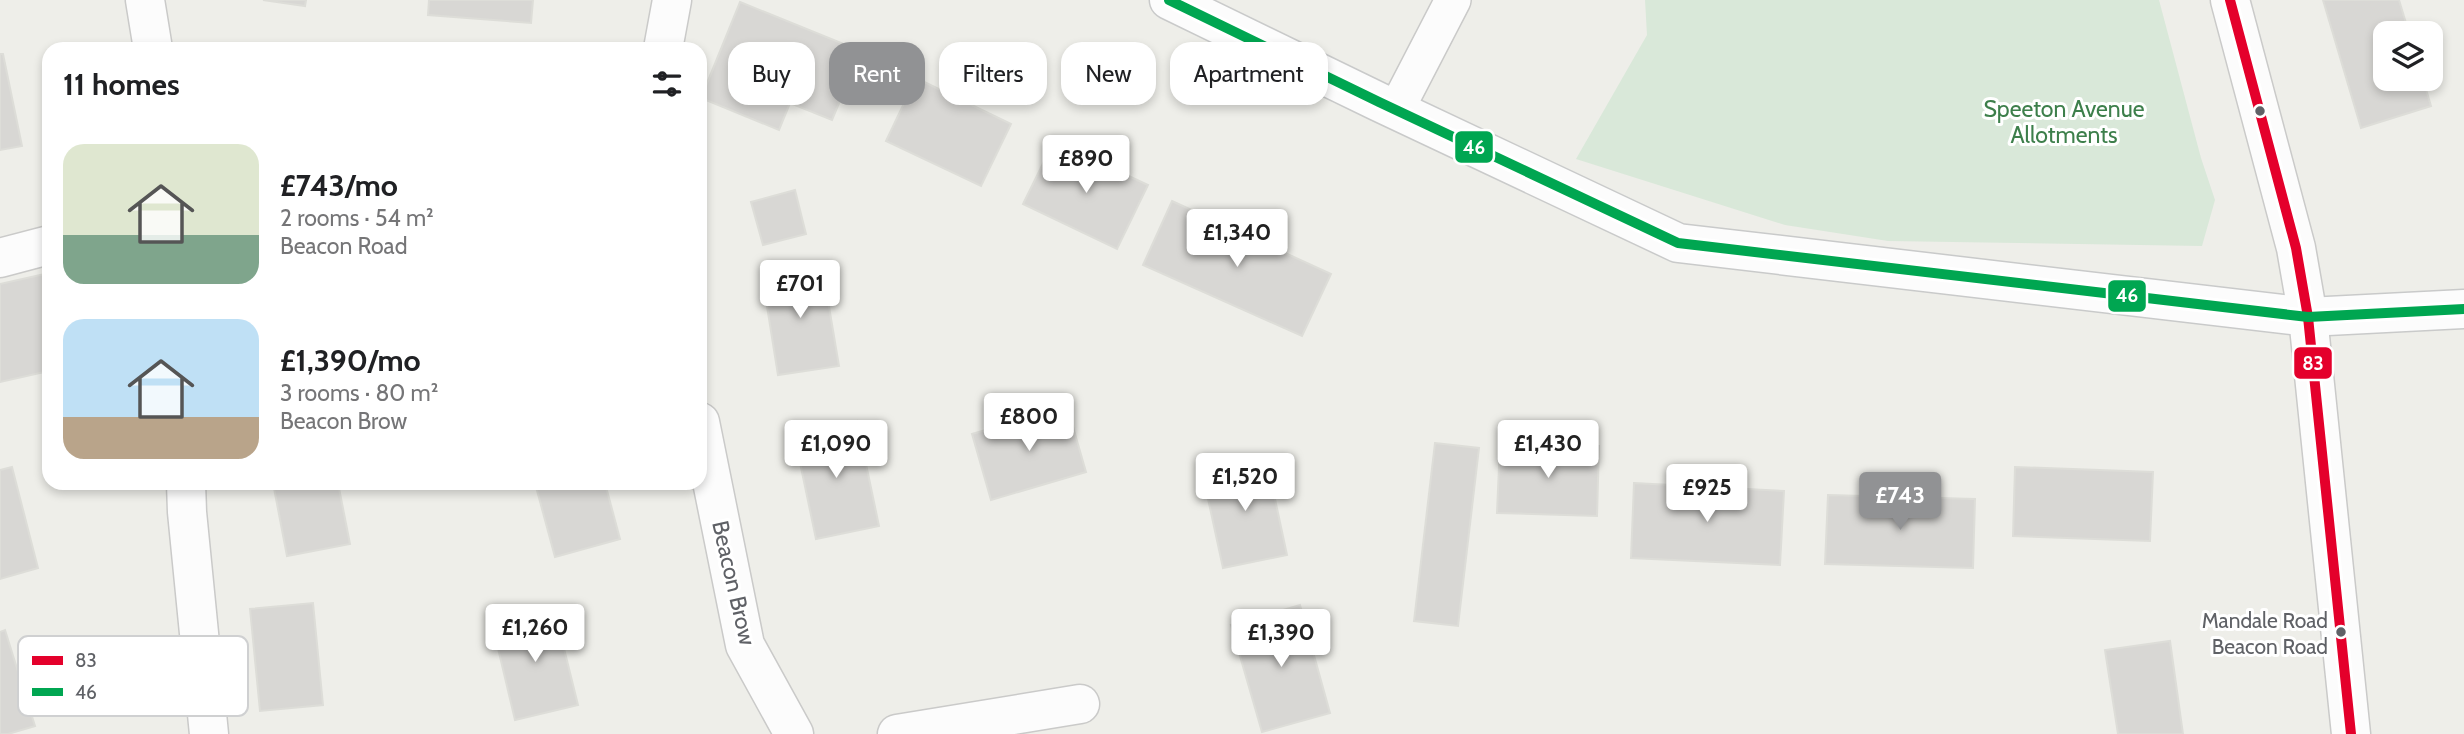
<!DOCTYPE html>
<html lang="en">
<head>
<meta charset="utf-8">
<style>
  body { margin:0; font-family:Cabin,sans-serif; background:#f6f6f6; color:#202124; height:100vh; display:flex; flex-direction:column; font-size:26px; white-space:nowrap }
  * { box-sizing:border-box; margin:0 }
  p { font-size:23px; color:#757577 }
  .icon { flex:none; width:38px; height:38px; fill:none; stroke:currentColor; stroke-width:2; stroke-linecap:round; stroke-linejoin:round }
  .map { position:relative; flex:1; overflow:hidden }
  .panel { position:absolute; left:42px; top:42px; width:665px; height:448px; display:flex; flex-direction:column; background:#fff; border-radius:21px; box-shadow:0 4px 10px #0003 }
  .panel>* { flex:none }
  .guide { position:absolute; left:728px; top:42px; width:665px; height:63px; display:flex; gap:14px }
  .controls { position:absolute; left:2373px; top:21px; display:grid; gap:14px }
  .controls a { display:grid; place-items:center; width:70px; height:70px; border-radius:14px; background:#fff; box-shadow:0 4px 10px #0003; font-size:35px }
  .price { position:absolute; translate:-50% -60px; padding:0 16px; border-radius:7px; background:#fff; color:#222; font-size:23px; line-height:46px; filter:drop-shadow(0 2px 4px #0008) }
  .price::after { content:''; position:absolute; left:50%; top:42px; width:21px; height:16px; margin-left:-10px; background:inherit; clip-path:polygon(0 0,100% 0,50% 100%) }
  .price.on { background:#919294; color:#fff }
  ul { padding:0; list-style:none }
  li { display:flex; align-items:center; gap:21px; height:175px; padding:0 21px }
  li span { display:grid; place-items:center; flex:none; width:196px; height:140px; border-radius:21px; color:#555 }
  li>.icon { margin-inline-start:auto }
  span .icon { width:84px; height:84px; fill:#fffc; stroke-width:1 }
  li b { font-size:30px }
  h2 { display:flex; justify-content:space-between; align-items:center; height:84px; padding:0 21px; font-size:30px }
  .tag { padding:0 24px; border-radius:21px; background:#fff; box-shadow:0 4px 10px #0003; font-size:24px; line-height:63px }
  .tag.on { background:#919294; color:#fff }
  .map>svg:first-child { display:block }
  .green { fill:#d9e8d9 }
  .building { fill:#d8d7d4; stroke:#ddddd8; stroke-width:2 }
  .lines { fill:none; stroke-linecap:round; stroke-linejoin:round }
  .service-casing { stroke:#cacac9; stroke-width:38 }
  .minor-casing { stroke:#cacac9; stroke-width:41 }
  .secondary-casing { stroke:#c9caca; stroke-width:41 }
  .service { stroke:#fcfcfc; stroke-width:35 }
  .minor { stroke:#fcfcfc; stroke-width:38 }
  .secondary { stroke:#fcfcfc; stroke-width:38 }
  .bus-1-casing { stroke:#fff; stroke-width:16 }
  .bus-2-casing { stroke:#fff; stroke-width:16 }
  .bus-1 { stroke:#e4002b; stroke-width:10 }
  .bus-2 { stroke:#00a651; stroke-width:10 }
  .bus-dot { fill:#5f6166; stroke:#fff; stroke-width:2.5 }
  .labels { text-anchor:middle; stroke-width:6; stroke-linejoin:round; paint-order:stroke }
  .bus-label { font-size:21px; fill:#5f6166; stroke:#fff; text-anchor:end }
  .park-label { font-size:23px; fill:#3d7f4b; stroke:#fff }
  .street-label { font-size:23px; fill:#5f6166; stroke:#fff }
  .key { fill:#fff; stroke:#cfd0d1; stroke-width:2 }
  .key-label { font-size:19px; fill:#5f6166 }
  .line-badge { stroke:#fff; stroke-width:2.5 }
  .badge-label { font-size:19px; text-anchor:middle; font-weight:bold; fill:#fff }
</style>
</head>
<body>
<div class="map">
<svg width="2464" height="734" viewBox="0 0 2464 734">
  <rect width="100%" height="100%" fill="#eeeee9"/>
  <path class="green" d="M 1645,0 L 2159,0 L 2201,158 L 2215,200 L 2202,246 L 1888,241 L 1785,225 L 1576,159 L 1647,35 Z"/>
  <g class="building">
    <path d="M 263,0 L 306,0 L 305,6 Z"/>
    <path d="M 429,0 L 533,0 L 531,23 L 428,15 Z"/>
    <path d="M 2323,0 L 2399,0 L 2409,33 L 2385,33 L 2385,79 L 2423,79 L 2431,106 L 2361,128 Z"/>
    <path d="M 740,2 L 861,51 L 832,120 L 790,103 L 779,130 L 701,98 Z"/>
    <path d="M 0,54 L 3,54 L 22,146 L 0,150 Z"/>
    <path d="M 916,78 L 1011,124 L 981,186 L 886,141 Z"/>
    <path d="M 1054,141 L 1148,185 L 1117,249 L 1023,204 Z"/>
    <path d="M 795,190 L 806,234 L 763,245 L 751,202 Z"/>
    <path d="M 1172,201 L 1331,274 L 1302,336 L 1143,265 Z"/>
    <path d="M 822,265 L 839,366 L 778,375 L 762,275 Z"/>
    <path d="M 49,273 L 49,371 L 0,382 L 0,284 Z"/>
    <path d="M 1067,406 L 1086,472 L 991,500 L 972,434 Z"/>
    <path d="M 857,421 L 879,526 L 816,539 L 794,434 Z"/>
    <path d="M 1435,443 L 1479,448 L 1458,626 L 1414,621 Z"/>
    <path d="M 1500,443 L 1599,446 L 1597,516 L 1497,513 Z"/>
    <path d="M 1266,457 L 1287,555 L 1223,568 L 1202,471 Z"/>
    <path d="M 12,467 L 38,568 L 0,579 L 0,470 Z"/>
    <path d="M 2015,467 L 2153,472 L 2150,541 L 2013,536 Z"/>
    <path d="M 273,483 L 338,483 L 350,544 L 287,556 Z"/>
    <path d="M 535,483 L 605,483 L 620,539 L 555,557 Z"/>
    <path d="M 1634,483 L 1784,491 L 1780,565 L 1631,558 Z"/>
    <path d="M 1828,495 L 1975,499 L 1973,568 L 1825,564 Z"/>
    <path d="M 313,603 L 323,705 L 260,711 L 250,609 Z"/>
    <path d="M 1300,605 L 1330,713 L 1262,732 L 1231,625 Z"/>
    <path d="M 554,608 L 578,705 L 515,720 L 492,623 Z"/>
    <path d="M 5,630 L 35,726 L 8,734 L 0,734 L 0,632 Z"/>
    <path d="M 2170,641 L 2183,734 L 2118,734 L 2105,650 Z"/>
  </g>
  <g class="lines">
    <defs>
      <path id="service" d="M 1396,110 L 1453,0"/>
      <g id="minor">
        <path d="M 145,0 L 153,49"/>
        <path d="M 2230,0 L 2296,248 L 2308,317 L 2351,734"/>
        <path d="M 663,49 L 672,0"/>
        <path d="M 0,258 L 49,245"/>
        <path d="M 700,422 L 745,645 L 794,734"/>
        <path d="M 186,483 L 187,512 L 209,734"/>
        <path d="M 897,734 L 1080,704"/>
      </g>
      <path id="secondary" d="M 1169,0 L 1379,102 L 1678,243 L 2308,317 L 2464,309"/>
    </defs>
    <use href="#service" class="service-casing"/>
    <use href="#minor" class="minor-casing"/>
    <use href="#secondary" class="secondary-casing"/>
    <use href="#service" class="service"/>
    <use href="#minor" class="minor"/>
    <use href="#secondary" class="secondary"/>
    <defs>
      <path id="bus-1" d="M 2230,0 L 2296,248 L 2308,317 L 2351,734"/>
      <path id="bus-2" d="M 1169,0 L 1379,102 L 1678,243 L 2308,317 L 2464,309"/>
    </defs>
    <use href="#bus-1" class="bus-1-casing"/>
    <use href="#bus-2" class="bus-2-casing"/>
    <use href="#bus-1" class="bus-1"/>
    <use href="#bus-2" class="bus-2"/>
  </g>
  <g class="bus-dot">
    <circle cx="2260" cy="111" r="6"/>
    <circle cx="2341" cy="632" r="6"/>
  </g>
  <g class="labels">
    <g class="bus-label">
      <text x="2328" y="628">Mandale Road<tspan x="2328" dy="26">Beacon Road</tspan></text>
    </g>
    <g class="park-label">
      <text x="2064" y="117">Speeton Avenue<tspan x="2064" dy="26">Allotments</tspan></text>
    </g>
    <g class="street-label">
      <text transform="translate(734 583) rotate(77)" y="8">Beacon Brow</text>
    </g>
  </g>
  <rect x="18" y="636" width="230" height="80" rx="10" class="key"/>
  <rect x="32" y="656" width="31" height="9" fill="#e4002b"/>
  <rect x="32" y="688" width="31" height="8" fill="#00a651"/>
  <g class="key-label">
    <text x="75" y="667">83</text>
    <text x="75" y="699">46</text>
  </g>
  <g class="line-badge">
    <rect x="1454" y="130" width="40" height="34" rx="7" fill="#00a651"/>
    <rect x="2107" y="279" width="40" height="34" rx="7" fill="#00a651"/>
    <rect x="2293" y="346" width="40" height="34" rx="7" fill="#e4002b"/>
  </g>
  <g class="badge-label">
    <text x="1474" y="154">46</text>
    <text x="2127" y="302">46</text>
    <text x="2313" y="370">83</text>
  </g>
</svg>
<div class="controls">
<a><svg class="icon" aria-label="layers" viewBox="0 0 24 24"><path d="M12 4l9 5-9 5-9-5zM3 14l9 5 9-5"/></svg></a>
</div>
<b class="price" style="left:1086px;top:195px">£890</b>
<b class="price" style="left:1237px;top:269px">£1,340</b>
<b class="price" style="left:800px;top:320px">£701</b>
<b class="price" style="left:1029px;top:453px">£800</b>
<b class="price" style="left:836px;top:480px">£1,090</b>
<b class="price" style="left:1548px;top:480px">£1,430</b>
<b class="price" style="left:1245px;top:513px">£1,520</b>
<b class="price" style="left:1707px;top:524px">£925</b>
<b class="price on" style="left:1900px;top:532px">£743</b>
<b class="price" style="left:535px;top:664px">£1,260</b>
<b class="price" style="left:1281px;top:669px">£1,390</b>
<div class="guide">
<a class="tag">Buy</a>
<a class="tag on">Rent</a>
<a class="tag">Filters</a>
<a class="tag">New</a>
<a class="tag">Apartment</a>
</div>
<section class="panel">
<h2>11 homes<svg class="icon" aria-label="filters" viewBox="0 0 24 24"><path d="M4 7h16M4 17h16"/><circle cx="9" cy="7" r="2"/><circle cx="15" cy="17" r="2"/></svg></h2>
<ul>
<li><span style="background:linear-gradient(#dfe7d0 65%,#7fa58c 0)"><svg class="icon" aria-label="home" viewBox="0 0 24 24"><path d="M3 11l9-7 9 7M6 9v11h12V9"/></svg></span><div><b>£743/mo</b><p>2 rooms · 54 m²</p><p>Beacon Road</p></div></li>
<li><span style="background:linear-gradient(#bfe0f5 70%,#b9a48a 0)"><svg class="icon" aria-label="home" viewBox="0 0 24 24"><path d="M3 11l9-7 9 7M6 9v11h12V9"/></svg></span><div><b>£1,390/mo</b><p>3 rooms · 80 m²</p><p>Beacon Brow</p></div></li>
</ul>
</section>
</div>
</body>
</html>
